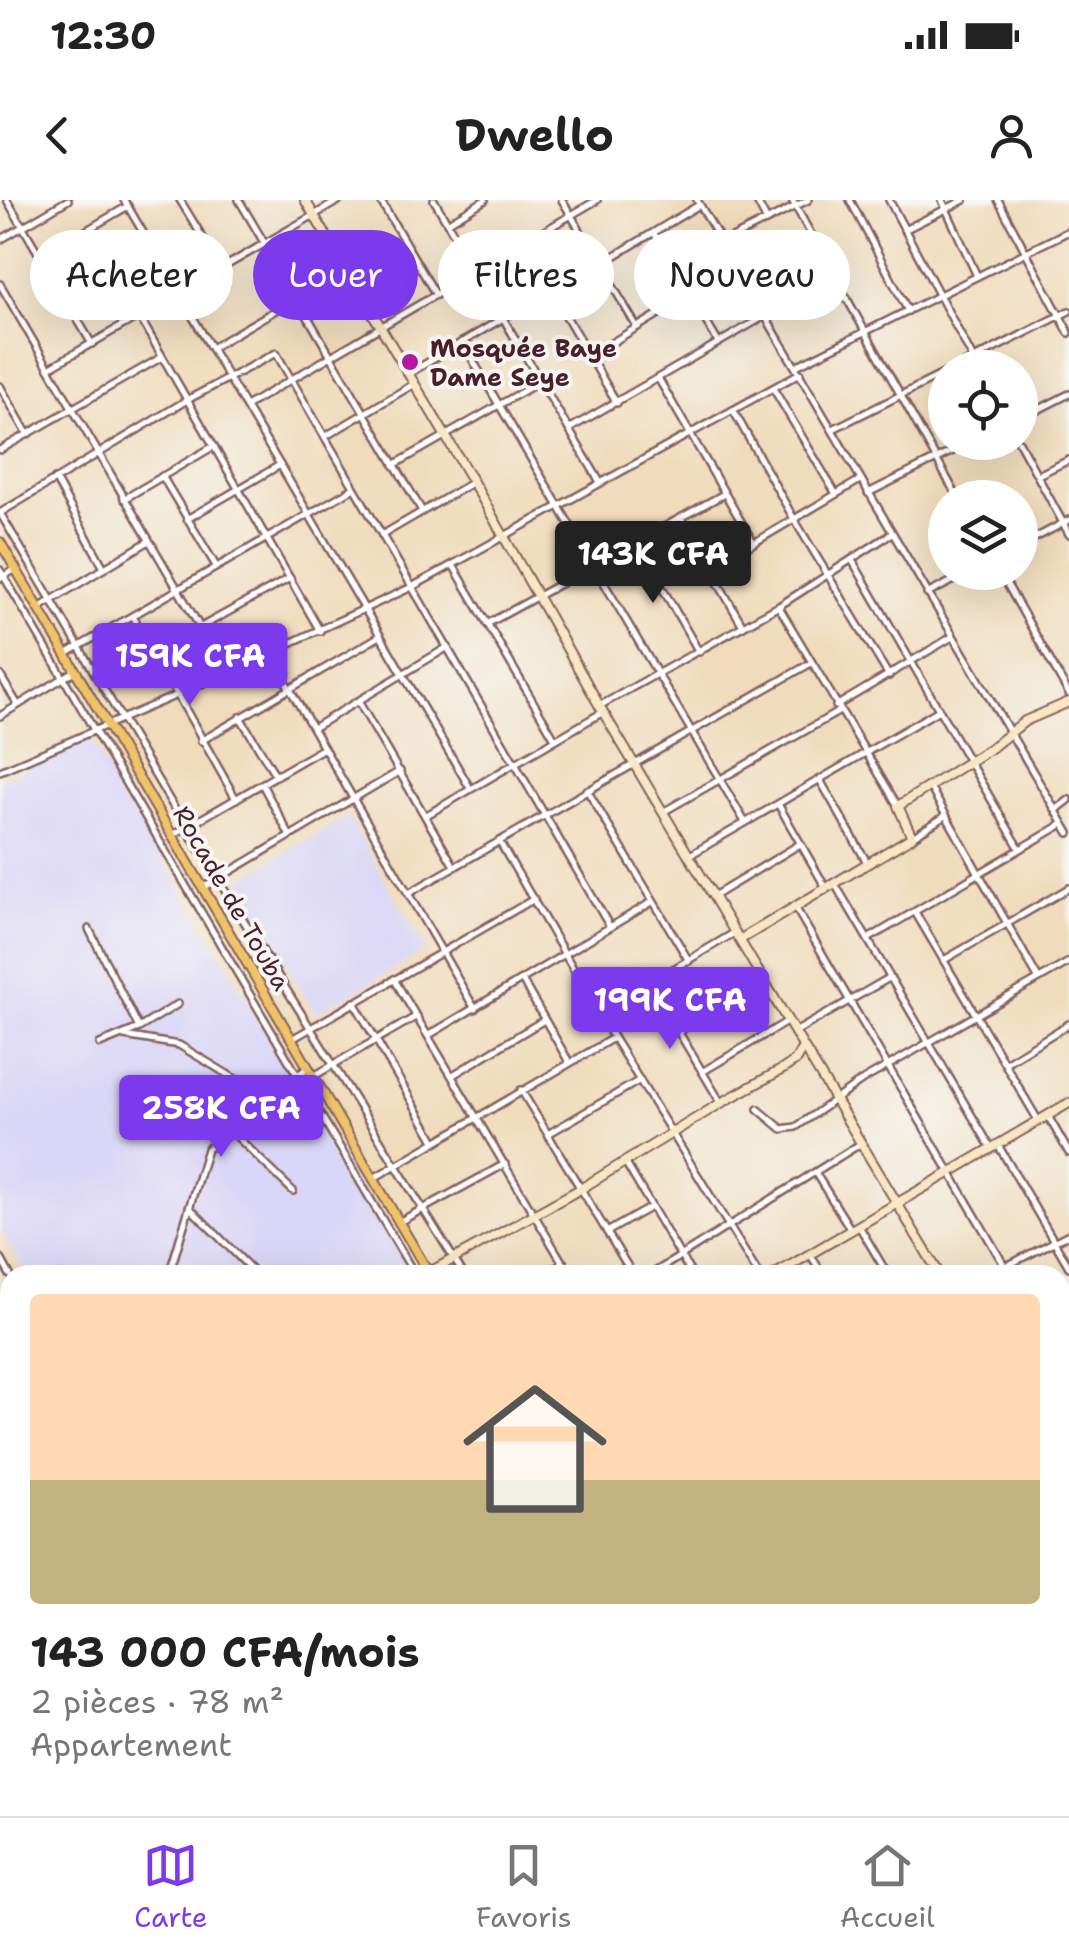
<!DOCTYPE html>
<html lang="fr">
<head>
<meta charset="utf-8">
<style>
  body { margin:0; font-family:"Shantell Sans",sans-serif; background:#f2f2f2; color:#222; height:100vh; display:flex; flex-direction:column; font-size:38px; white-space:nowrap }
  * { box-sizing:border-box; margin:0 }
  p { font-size:32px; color:#767676 }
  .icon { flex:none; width:55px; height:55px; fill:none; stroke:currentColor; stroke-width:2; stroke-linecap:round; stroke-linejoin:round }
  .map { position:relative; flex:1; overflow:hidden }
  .panel { position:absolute; left:0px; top:1065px; width:1070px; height:552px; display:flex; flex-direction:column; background:#fff; border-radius:30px 30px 0 0; box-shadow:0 10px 40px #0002 }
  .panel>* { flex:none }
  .banner { position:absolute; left:30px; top:30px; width:1010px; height:90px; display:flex; gap:20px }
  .buttons { position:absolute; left:928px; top:150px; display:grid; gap:20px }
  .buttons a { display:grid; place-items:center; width:110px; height:110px; border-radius:50%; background:#fff; box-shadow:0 10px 40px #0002; font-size:50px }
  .price { position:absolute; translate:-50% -85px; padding:0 22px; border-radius:10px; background:#7c3aed; color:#fff; font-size:32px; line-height:65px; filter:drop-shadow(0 2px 5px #0008) }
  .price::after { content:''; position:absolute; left:50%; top:60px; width:30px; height:22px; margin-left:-15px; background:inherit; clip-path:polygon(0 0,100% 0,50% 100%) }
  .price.on { background:#222; color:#fff }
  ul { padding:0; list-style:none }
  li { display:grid; align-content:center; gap:20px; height:530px; padding:0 30px }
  li span { display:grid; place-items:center; height:310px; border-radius:10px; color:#555 }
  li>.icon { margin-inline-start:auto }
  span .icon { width:180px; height:180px; fill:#fffc; stroke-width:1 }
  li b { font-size:42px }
  .chip { padding:0 35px; border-radius:45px; background:#fff; box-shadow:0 10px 40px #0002; font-size:35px; line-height:90px }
  .chip.on { background:#7c3aed; color:#fff }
  .status { display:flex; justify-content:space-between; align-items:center; height:70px; padding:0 50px; background:#fff; direction:ltr }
  .status svg { height:28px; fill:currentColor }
  header { display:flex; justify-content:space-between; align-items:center; height:130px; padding:0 30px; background:#fff; font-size:45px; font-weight:700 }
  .dock { display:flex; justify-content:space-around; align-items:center; height:140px; border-top:2px solid #e0e0e0; background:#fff; font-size:28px; color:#767676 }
  .dock a { display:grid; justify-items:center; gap:5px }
  .dock .on { color:#7c3aed }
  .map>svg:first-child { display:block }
  .built { fill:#dad6f7 }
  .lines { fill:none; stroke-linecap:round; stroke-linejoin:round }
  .street-casing { stroke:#84615e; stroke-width:10 }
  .secondary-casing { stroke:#84615e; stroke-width:12 }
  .primary-casing { stroke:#84615e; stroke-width:12 }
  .street { stroke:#fff; stroke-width:5 }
  .secondary { stroke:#f9e7c3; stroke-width:8 }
  .primary { stroke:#f0c369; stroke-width:8 }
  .poi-dot { fill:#b5179e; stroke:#f6f6f2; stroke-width:4 }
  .labels { text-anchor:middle; stroke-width:8; stroke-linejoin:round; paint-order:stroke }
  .poi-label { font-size:25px; font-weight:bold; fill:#4a1f2b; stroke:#f6f6f2; text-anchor:start }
  .street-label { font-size:25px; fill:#4a1f2b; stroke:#f6f6f2 }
</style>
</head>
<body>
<div class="status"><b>12:30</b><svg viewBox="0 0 49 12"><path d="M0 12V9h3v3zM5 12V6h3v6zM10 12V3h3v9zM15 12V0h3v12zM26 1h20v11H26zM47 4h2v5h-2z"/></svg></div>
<header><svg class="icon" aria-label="back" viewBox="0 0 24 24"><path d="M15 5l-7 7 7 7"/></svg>Dwello<svg class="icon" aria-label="person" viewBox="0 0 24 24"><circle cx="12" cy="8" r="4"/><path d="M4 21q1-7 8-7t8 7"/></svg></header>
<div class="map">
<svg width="1069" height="1616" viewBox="0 0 1069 1616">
  <rect width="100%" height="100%" fill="#f6f6f2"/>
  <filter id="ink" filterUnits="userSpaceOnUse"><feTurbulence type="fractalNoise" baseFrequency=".01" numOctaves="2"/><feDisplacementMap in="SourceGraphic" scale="20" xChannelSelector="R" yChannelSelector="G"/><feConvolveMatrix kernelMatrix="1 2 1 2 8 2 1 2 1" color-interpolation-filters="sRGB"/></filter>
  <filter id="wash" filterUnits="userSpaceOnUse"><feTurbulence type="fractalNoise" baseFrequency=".0048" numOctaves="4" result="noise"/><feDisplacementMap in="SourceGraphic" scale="40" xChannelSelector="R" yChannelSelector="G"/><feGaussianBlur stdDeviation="2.25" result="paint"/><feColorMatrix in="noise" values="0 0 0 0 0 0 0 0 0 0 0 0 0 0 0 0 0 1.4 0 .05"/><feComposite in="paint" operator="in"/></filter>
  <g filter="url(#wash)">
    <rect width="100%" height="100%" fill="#f0dcbc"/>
    <g class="built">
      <path d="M 90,539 L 411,1071 L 404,1075 L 27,1075 L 0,1029 L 0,580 Z"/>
      <path d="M 348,617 L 426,750 L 316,814 L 238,681 Z"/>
    </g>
  </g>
  <g filter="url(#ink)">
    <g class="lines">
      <defs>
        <g id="street">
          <path d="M 7,0 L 92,144"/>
          <path d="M 124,0 L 470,588"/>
          <path d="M 180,0 L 222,69"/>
          <path d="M 239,0 L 422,311"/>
          <path d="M 380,0 L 436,95"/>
          <path d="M 434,0 L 475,70"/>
          <path d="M 562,0 L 637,127"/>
          <path d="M 697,0 L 1069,633"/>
          <path d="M 756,0 L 766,19"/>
          <path d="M 792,0 L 958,298"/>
          <path d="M 850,0 L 908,111"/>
          <path d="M 889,0 L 978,168"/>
          <path d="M 942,0 L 977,76"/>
          <path d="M 998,0 L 1069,133"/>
          <path d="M 447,23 L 485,0"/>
          <path d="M 904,30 L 964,0"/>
          <path d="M 654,33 L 718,142"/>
          <path d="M 0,40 L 68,0"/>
          <path d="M 523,43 L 617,203"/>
          <path d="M 722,43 L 808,0"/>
          <path d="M 41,57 L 128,6"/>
          <path d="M 601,64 L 699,5"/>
          <path d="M 0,84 L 226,472"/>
          <path d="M 66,100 L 153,50"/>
          <path d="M 757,101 L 827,62"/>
          <path d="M 139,116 L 320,431"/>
          <path d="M 503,118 L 600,282"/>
          <path d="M 462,142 L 745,622"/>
          <path d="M 213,147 L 296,98"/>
          <path d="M 590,156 L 690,95"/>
          <path d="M 796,166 L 1069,31"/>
          <path d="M 49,168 L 340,0"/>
          <path d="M 956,168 L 1069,111"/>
          <path d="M 408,174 L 551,90"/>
          <path d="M 658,178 L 753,342"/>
          <path d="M 0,186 L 27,233"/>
          <path d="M 773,188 L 836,294"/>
          <path d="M 246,206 L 597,0"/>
          <path d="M 733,210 L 794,319 L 889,476"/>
          <path d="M 1020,219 L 1069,194"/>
          <path d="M 569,229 L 765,116"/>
          <path d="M 833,229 L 945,173"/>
          <path d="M 326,236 L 414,184"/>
          <path d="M 1019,242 L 1069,334"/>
          <path d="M 0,250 L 162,157"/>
          <path d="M 394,265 L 541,181"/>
          <path d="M 1038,275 L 1069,260"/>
          <path d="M 162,276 L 216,366"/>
          <path d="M 55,279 L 104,368"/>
          <path d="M 868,293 L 971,242"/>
          <path d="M 124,299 L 214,246"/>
          <path d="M 681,318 L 743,426"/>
          <path d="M 187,319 L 280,265"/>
          <path d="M 382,335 L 473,282"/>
          <path d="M 637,344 L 699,452"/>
          <path d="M 1020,346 L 1069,320"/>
          <path d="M 852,360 L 1020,649"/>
          <path d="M 453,365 L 555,539"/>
          <path d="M 710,369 L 860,280"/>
          <path d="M 0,370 L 415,1075"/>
          <path d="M 1000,372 L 1069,494"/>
          <path d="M 0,378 L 16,369"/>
          <path d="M 927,394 L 970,372"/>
          <path d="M 779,407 L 898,606"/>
          <path d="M 39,408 L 149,341"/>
          <path d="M 133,416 L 236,599"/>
          <path d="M 487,424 L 724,294"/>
          <path d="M 201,427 L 290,378"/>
          <path d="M 269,453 L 475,809"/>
          <path d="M 66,454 L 354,288"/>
          <path d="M 0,475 L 18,505"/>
          <path d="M 358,501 L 454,666"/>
          <path d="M 601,505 L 779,406 L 891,334"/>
          <path d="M 836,506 L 952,437"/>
          <path d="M 0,516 L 75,471"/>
          <path d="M 240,517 L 276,576"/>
          <path d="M 313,528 L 448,447"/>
          <path d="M 201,541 L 380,436"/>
          <path d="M 0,571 L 177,495 L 412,387 L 800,173"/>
          <path d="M 820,580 L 868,664"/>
          <path d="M 262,584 L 290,636"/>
          <path d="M 930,587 L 1038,778"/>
          <path d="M 587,590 L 689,761"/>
          <path d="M 778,604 L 826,688"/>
          <path d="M 1056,610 L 1069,600"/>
          <path d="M 663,612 L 838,512"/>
          <path d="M 425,616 L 603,512"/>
          <path d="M 173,635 L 324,548"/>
          <path d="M 914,636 L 945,616"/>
          <path d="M 499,641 L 613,837 L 759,1075"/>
          <path d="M 690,655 L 939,510"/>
          <path d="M 835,684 L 991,948"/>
          <path d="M 204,687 L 400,571"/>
          <path d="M 409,693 L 811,463"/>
          <path d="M 714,696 L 800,644"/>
          <path d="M 795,707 L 1010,1075"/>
          <path d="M 915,712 L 1038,920"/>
          <path d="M 89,729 L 139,828"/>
          <path d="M 868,739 L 1063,624"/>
          <path d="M 944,760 L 1069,688"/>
          <path d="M 394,779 L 570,1075"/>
          <path d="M 522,780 L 569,862"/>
          <path d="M 650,784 L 721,903"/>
          <path d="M 354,802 L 435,941"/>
          <path d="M 599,813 L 734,733"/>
          <path d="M 678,832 L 765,781"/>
          <path d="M 795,832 L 889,778"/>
          <path d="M 429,835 L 652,702"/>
          <path d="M 124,836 L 179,845 L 262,895"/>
          <path d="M 292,839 L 534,699"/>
          <path d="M 100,844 L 139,828 L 178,804"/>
          <path d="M 1005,863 L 1069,824"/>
          <path d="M 702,872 L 788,821"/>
          <path d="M 453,875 L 544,820"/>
          <path d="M 314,876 L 417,816"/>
          <path d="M 521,890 L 633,1075"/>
          <path d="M 758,909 L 782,929 L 796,927 L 863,880 L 1069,762"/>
          <path d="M 1048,916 L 1069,953"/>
          <path d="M 232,932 L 293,991"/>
          <path d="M 548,934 L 640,880"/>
          <path d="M 998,945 L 1069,1067"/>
          <path d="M 625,962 L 692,1075"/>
          <path d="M 816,974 L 851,1030"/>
          <path d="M 374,978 L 613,838"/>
          <path d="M 189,1007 L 257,1075"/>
          <path d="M 399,1022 L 505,964"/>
          <path d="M 859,1026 L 888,1075"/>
          <path d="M 607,1032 L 651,1007"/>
          <path d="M 810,1054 L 823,1075"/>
          <path d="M 0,1057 L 10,1075"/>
          <path d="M 169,1075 L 207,949 L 232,932 L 262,895 L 309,868"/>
          <path d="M 464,1075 L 186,628 L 0,313 L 187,200 L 276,153 L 610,727"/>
          <path d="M 543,1075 L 564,1063"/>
          <path d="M 650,1075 L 860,944"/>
          <path d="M 989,1075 L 1069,1034"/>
          <path d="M 0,1150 L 10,1166"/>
          <path d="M 1060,1163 L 1069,1179"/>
          <path d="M 0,1198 L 10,1192"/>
          <path d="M 0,1259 L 10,1254"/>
          <path d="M 0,1283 L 10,1300"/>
          <path d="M 1060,1296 L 1069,1292"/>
          <path d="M 0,1309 L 10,1303"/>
          <path d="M 0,1380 L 10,1374"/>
          <path d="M 1060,1384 L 1069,1399"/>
          <path d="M 0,1412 L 10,1432"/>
          <path d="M 1060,1429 L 1069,1423"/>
          <path d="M 1060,1507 L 1069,1523"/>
          <path d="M 0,1531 L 10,1547"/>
          <path d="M 1060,1560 L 1069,1555"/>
          <path d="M 103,1608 L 107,1616"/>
          <path d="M 166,1608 L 171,1616"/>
          <path d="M 229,1608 L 234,1616"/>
          <path d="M 297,1608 L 302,1616"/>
          <path d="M 355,1608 L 360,1616"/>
          <path d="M 421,1608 L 426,1616"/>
          <path d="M 480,1608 L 484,1616"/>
          <path d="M 547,1608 L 551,1616"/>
          <path d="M 608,1608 L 613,1616"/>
          <path d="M 669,1608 L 674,1616"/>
          <path d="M 804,1608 L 809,1616"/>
          <path d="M 856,1608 L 861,1616"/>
          <path d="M 926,1608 L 930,1616"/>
          <path d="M 988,1608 L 992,1616"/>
          <path d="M 1048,1608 L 1053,1616"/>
          <path d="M 30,1616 L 47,1608"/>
          <path d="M 254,1616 L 269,1608"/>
          <path d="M 504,1616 L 519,1608"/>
          <path d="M 741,1616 L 756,1608"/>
          <path d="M 960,1616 L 974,1608"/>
        </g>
        <g id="secondary">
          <path d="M 305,0 L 473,282 L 603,512 L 940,1075"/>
          <path d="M 741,739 L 912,637 L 898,606 L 991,548 L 1025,521 L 1069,502"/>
          <path d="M 428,1073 L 582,988 L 721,903 L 783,869 L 795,861 L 803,847"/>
          <path d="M 774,1075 L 1069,903"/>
          <path d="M 1060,1162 L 1069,1157"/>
          <path d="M 1060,1278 L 1069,1293"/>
        </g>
        <g id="primary">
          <path d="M 0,342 L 430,1075"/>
          <path d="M 0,1524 L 10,1519"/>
          <path d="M 748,1608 L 753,1616"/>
        </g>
      </defs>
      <use href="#street" class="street-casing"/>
      <use href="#secondary" class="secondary-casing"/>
      <use href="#primary" class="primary-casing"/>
      <use href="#street" class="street"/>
      <use href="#secondary" class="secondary"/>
      <use href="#primary" class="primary"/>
    </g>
  </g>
  <circle class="poi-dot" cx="410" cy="162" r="10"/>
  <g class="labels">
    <g class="poi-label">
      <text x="430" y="157">Mosquée Baye<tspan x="430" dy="29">Dame Seye</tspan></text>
    </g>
    <g class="street-label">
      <text transform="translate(232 698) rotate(60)" y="9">Rocade de Touba</text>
    </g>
  </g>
</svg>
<div class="buttons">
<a><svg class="icon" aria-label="locate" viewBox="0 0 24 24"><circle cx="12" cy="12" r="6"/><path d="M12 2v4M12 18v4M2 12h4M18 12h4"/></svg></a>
<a><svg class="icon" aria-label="layers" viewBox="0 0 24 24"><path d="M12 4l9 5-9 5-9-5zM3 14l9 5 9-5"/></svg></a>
</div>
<b class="price on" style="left:653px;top:406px">143K CFA</b>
<b class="price" style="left:190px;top:508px">159K CFA</b>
<b class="price" style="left:670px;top:852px">199K CFA</b>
<b class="price" style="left:221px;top:960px">258K CFA</b>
<div class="banner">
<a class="chip">Acheter</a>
<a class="chip on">Louer</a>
<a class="chip">Filtres</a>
<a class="chip">Nouveau</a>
</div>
<section class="panel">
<ul>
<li><span style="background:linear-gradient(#ffd9b3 60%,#c2b280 0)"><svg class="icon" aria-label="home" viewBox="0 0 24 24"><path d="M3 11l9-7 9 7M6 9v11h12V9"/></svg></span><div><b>143 000 CFA/mois</b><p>2 pièces · 78 m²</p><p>Appartement</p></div></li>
</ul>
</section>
</div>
<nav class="dock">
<a class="on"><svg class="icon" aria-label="map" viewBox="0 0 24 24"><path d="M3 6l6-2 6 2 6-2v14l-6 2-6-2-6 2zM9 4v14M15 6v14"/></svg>Carte</a>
<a><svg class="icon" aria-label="saved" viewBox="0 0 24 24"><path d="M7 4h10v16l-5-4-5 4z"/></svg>Favoris</a>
<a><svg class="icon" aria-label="home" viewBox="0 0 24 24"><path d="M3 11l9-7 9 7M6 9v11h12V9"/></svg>Accueil</a>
</nav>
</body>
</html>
